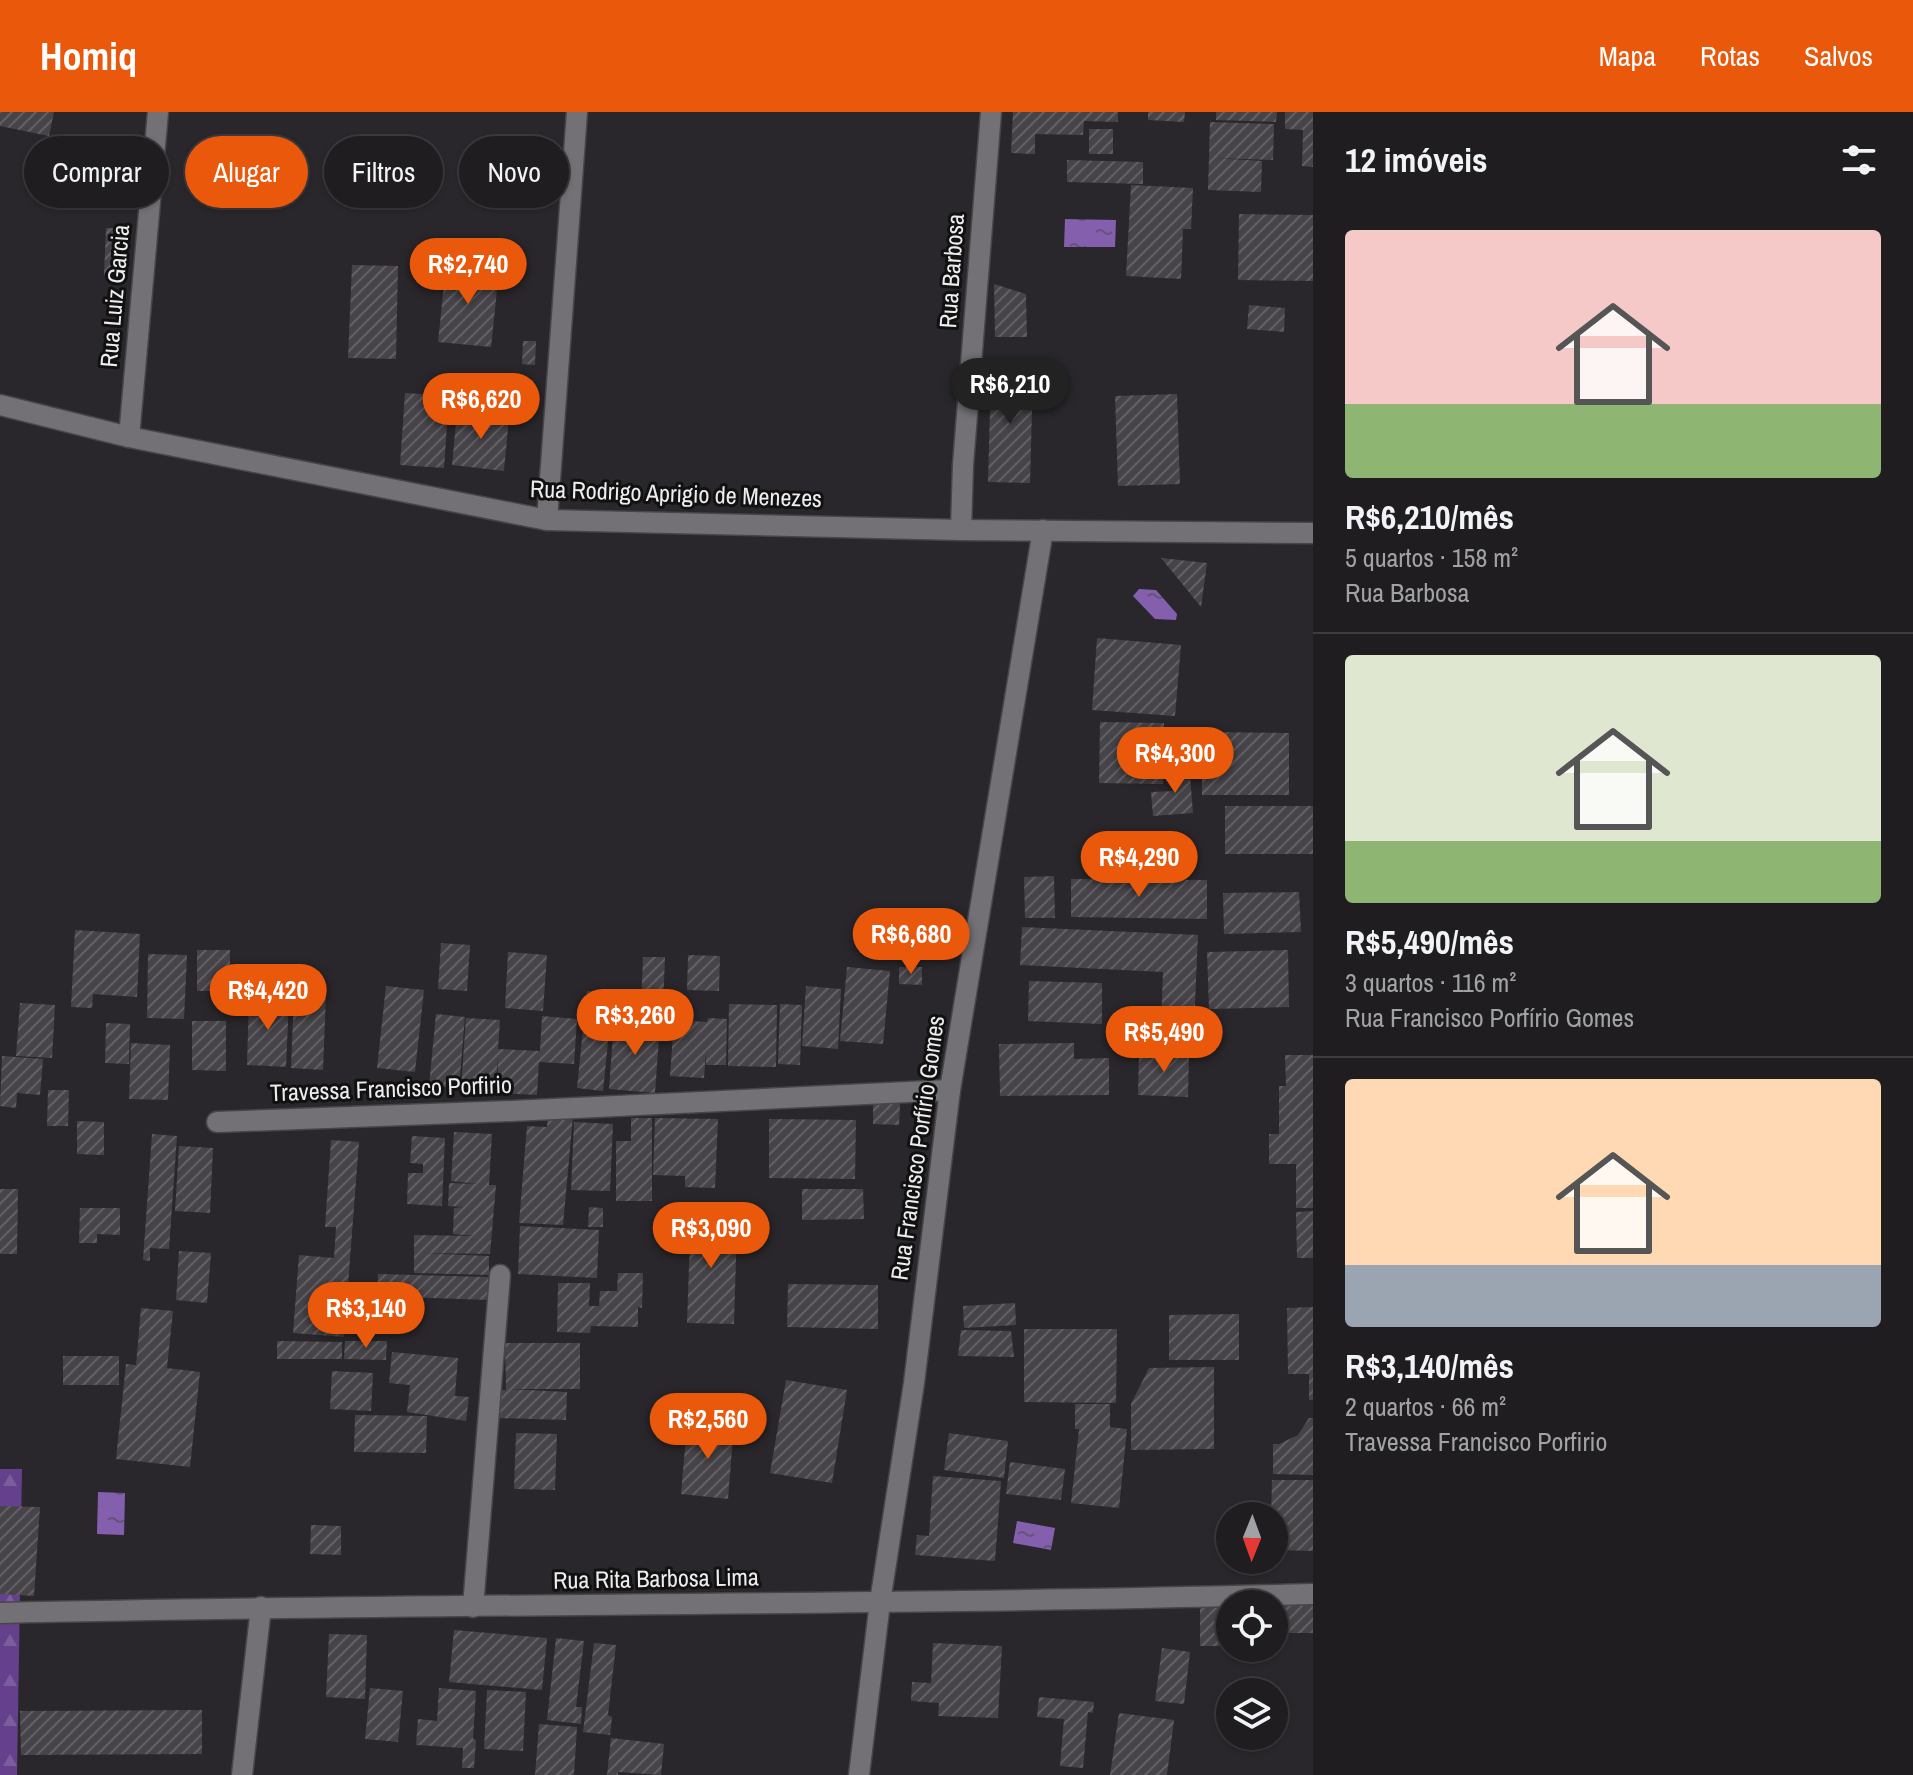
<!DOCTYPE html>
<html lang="pt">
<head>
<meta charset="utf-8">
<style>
  body { margin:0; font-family:"Archivo Narrow",sans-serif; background:#2c2a2d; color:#f1f3f6; height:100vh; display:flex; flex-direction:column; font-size:30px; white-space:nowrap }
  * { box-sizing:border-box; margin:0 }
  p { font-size:26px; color:#a1a2a5 }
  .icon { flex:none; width:44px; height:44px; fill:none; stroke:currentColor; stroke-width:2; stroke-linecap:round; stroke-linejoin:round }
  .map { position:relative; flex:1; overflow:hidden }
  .sheet { display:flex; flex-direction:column; background:#1f1d20; width:600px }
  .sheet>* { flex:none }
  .hud { position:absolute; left:24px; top:24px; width:760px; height:72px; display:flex; gap:16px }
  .needle { width:52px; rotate:181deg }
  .fabs { position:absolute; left:1216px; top:1390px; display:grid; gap:16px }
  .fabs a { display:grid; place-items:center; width:72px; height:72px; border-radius:50%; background:#1f1d20; box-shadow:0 2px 6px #0004,0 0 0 2px #3c3b3e; font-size:40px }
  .price { position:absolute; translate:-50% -68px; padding:0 18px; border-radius:28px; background:#ea580c; color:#fff; font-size:26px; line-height:52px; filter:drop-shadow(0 2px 4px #0008) }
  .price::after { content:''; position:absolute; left:50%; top:48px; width:24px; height:18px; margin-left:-12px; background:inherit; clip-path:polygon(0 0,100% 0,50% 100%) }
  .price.current { background:#222; color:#fff }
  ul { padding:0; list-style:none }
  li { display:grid; align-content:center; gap:16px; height:424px; padding:0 32px }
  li+li { border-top:2px solid #3c3b3e }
  li span { display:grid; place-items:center; height:248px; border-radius:8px; color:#555 }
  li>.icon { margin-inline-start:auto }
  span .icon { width:144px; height:144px; fill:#fffc; stroke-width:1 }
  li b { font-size:34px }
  h2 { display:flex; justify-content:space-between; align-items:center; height:96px; padding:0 32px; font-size:34px }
  .pill { padding:0 28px; border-radius:36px; background:#1f1d20; box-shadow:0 2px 6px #0004,0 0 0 2px #3c3b3e; font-size:28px; line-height:72px }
  .pill.current { background:#ea580c; color:#fff }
  header { display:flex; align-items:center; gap:48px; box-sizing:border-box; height:112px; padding:0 40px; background:#ea580c; color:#fff }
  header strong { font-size:38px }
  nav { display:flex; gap:44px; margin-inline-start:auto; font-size:28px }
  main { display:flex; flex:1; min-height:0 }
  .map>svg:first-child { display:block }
  .forest { fill:url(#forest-firs) }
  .water { fill:url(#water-ripples) }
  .building { fill:url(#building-hatch) }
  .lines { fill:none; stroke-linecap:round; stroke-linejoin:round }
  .street-casing { stroke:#464548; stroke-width:23 }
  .street { stroke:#737175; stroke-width:20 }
  .labels { text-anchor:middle; stroke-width:6; stroke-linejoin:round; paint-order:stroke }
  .street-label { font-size:24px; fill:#edecee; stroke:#111112 }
</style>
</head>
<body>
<header>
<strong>Homiq</strong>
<nav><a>Mapa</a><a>Rotas</a><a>Salvos</a></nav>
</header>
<main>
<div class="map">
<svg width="1313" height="1663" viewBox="0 0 1313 1663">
  <defs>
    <pattern id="forest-firs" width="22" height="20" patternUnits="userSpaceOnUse" patternTransform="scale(2)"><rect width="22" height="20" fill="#65418d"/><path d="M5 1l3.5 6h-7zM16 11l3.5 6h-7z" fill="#7b5d9d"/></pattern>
    <pattern id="water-ripples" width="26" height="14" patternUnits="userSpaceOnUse" patternTransform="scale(2)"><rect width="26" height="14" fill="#845fae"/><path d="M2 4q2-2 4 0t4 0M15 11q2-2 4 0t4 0" fill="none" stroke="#66537a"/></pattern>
    <pattern id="building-hatch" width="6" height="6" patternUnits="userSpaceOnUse" patternTransform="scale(2)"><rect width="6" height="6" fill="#464448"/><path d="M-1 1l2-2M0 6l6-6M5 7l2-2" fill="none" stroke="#615f63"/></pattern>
  </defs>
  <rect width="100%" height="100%" fill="#29272b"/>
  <path class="forest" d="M 0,1357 L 22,1357 L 17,1663 L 0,1663 Z"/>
  <g class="water">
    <path d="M 1065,107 L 1116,108 L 1115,135 L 1064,135 Z"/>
    <path d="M 1139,477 L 1156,478 L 1177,502 L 1176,508 L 1155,507 L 1133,484 Z"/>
    <path d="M 98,1380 L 125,1381 L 124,1423 L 97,1422 Z"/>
    <path d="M 1017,1409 L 1055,1416 L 1051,1438 L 1013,1431 Z"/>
  </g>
  <g class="building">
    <path d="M 0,0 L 54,0 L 49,24 L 0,14 Z"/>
    <path d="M 1013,0 L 1118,0 L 1118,10 L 1084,9 L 1083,23 L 1035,22 L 1035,42 L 1011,41 Z"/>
    <path d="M 1148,0 L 1185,0 L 1184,10 L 1148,8 Z"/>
    <path d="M 1216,0 L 1277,0 L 1276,10 L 1216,8 Z"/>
    <path d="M 1285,0 L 1313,0 L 1313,55 L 1302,54 L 1303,18 L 1285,17 Z"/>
    <path d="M 1210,10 L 1274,12 L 1273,48 L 1216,46 L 1262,49 L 1261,80 L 1208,78 Z"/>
    <rect x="1089" y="17" width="24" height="25"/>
    <path d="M 1067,48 L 1143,50 L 1143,72 L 1067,70 Z"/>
    <path d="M 1131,73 L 1193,76 L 1191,117 L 1183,117 L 1181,167 L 1126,164 Z"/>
    <path d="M 1239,102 L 1313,103 L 1313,169 L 1238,168 Z"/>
    <path d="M 106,116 L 128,117 L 127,143 L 120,143 L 120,163 L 104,163 Z"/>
    <path d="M 352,153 L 398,154 L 396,247 L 348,246 Z"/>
    <path d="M 446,153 L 499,159 L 491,235 L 438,230 Z"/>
    <path d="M 994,172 L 1026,182 L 1027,225 L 995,225 Z"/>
    <path d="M 1249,193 L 1285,196 L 1284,220 L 1247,217 Z"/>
    <path d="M 523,229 L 536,229 L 535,253 L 522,252 Z"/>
    <path d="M 991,258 L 1033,259 L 1030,371 L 988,370 Z"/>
    <path d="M 405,281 L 449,284 L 444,356 L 400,353 Z"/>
    <path d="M 450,281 L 473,281 L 473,297 L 450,298 Z"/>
    <path d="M 1177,282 L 1180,372 L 1118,374 L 1115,284 Z"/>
    <path d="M 457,300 L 509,305 L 504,359 L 452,353 Z"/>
    <path d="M 1161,446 L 1207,451 L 1201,495 Z"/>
    <path d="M 1097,526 L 1181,533 L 1175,604 L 1092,598 Z"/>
    <path d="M 1100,610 L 1164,611 L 1163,672 L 1099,671 Z"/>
    <path d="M 1202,620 L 1289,621 L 1289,683 L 1202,683 Z"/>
    <path d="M 1189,651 L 1193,701 L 1153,704 L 1151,680 L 1175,679 L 1173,653 Z"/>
    <rect x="1225" y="694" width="88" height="48"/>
    <path d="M 1054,764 L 1055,806 L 1025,806 L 1024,765 Z"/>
    <path d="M 1071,767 L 1207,768 L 1207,807 L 1071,805 Z"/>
    <path d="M 1299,780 L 1301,820 L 1224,822 L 1223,781 Z"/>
    <path d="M 1022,815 L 1198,823 L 1194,914 L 1161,912 L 1163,860 L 1020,853 Z"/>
    <path d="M 75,818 L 140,822 L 137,885 L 93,882 L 92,896 L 71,895 Z"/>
    <path d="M 441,831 L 470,833 L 467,879 L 438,877 Z"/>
    <rect x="197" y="838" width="33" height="41"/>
    <path d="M 1288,838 L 1289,895 L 1209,897 L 1207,840 Z"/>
    <path d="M 508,840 L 547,843 L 543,899 L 505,896 Z"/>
    <path d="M 148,842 L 187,843 L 184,907 L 147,906 Z"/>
    <path d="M 688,843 L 720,844 L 719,879 L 687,878 Z"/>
    <path d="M 643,845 L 665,845 L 663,895 L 641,894 Z"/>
    <path d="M 847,855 L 890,859 L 883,932 L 840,929 Z"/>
    <path d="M 899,855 L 922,855 L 922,873 L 899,872 Z"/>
    <path d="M 1029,869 L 1102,871 L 1102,912 L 1028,909 Z"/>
    <path d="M 386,874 L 424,878 L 415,960 L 377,956 Z"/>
    <path d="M 806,874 L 841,877 L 838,937 L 802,934 Z"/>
    <path d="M 587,879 L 613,882 L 603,979 L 577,976 Z"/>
    <path d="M 294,880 L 326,881 L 323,958 L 291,956 Z"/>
    <path d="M 249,886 L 289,888 L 286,955 L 247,953 Z"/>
    <path d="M 20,891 L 55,893 L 52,946 L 16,944 Z"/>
    <path d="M 729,892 L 777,893 L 776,955 L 728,954 Z"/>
    <path d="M 780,892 L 802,893 L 800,953 L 778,952 Z"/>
    <path d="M 436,902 L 465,905 L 459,976 L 429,974 Z"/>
    <path d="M 542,904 L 577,907 L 574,952 L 539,950 L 537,983 L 497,981 L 498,944 L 495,979 L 461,976 L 466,906 L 500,908 L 498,937 L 540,939 Z"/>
    <path d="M 708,906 L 727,907 L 726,953 L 706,953 L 706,941 L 704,966 L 670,964 L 674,908 L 707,910 Z"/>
    <path d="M 192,909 L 226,909 L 226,959 L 192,958 Z"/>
    <path d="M 614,909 L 660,912 L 655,981 L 609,977 Z"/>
    <path d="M 106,911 L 130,912 L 129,952 L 105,951 Z"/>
    <path d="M 131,931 L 170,933 L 168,988 L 129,987 Z"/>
    <path d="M 1074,931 L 1074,947 L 1109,946 L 1109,983 L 1000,984 L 999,932 Z"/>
    <path d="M 1139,939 L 1189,941 L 1188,985 L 1138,983 Z"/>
    <path d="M 1285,943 L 1313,943 L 1313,1096 L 1296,1096 L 1296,1052 L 1269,1052 L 1269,1022 L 1279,1022 L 1279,974 L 1286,974 Z"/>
    <path d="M 2,944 L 43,947 L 40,983 L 17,981 L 16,996 L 0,994 Z"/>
    <path d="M 48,978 L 69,978 L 68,1014 L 47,1014 Z"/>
    <path d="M 873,991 L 900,992 L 899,1013 L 873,1012 Z"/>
    <path d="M 548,1002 L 573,1004 L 563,1113 L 519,1111 L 527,1014 L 547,1015 Z"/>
    <path d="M 631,1006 L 652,1006 L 652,1089 L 616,1089 L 616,1029 L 631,1029 Z"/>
    <path d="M 655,1006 L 718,1007 L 715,1076 L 685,1075 L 685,1064 L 653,1063 Z"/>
    <path d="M 769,1007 L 856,1008 L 855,1067 L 769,1066 Z"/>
    <path d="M 77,1009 L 104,1010 L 104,1043 L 77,1042 Z"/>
    <path d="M 574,1010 L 613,1012 L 610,1079 L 571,1078 Z"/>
    <path d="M 454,1020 L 492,1022 L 489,1073 L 496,1073 L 490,1142 L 421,1141 L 489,1144 L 489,1163 L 414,1161 L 414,1123 L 475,1124 L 453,1122 L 454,1096 L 464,1095 L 448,1094 L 449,1071 L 478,1072 L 451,1069 Z"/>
    <path d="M 152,1022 L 177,1024 L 169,1137 L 150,1136 L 150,1149 L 143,1148 Z"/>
    <path d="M 412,1024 L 445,1026 L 442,1094 L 407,1092 L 408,1061 L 423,1061 L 423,1052 L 410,1051 Z"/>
    <path d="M 331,1028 L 359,1030 L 344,1225 L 293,1221 L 299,1143 L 334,1146 L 336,1115 L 325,1115 Z"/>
    <path d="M 179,1034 L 213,1036 L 210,1101 L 175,1099 Z"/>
    <path d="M 0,1077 L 18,1077 L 17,1142 L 0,1142 Z"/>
    <path d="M 802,1077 L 863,1077 L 864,1107 L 802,1108 Z"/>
    <path d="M 589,1095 L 603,1096 L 603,1115 L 588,1115 Z"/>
    <path d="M 80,1096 L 120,1096 L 120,1123 L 97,1122 L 97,1131 L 79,1131 Z"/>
    <path d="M 691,1097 L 719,1098 L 718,1113 L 737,1114 L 734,1212 L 687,1211 Z"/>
    <path d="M 1313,1099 L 1313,1146 L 1297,1146 L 1296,1100 Z"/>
    <path d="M 520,1114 L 599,1118 L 597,1166 L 518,1162 Z"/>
    <path d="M 179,1139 L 211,1141 L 207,1191 L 176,1188 Z"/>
    <path d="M 618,1161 L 643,1161 L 642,1196 L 638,1195 L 638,1215 L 591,1214 L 590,1221 L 557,1220 L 558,1171 L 590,1171 L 589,1194 L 599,1194 L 600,1179 L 617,1179 Z"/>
    <path d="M 378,1162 L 489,1165 L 488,1188 L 377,1184 Z"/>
    <path d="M 788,1172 L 878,1173 L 878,1217 L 787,1215 Z"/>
    <path d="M 1015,1191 L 1016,1213 L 964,1216 L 963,1194 Z"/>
    <path d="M 1313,1195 L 1313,1288 L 1309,1288 L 1309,1262 L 1288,1262 L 1287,1196 Z"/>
    <path d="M 141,1196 L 173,1199 L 167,1256 L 200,1260 L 190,1355 L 116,1347 L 126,1252 L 136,1253 Z"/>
    <path d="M 1239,1202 L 1239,1248 L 1169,1248 L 1169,1203 Z"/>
    <path d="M 1024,1217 L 1117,1217 L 1116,1291 L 1024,1290 Z"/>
    <path d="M 961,1218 L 1011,1219 L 1014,1245 L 958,1244 Z"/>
    <path d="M 277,1229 L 342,1230 L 342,1247 L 277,1247 Z"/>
    <path d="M 345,1229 L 387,1229 L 386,1248 L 344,1247 Z"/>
    <path d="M 505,1231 L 580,1231 L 580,1277 L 509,1277 L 567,1280 L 566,1308 L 496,1306 L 497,1278 L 506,1278 Z"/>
    <path d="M 392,1240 L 458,1246 L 455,1284 L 469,1285 L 466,1309 L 407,1300 L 410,1273 L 389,1271 Z"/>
    <rect x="63" y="1244" width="56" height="29"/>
    <path d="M 1214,1255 L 1214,1337 L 1131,1338 L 1131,1292 L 1149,1256 Z"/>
    <path d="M 332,1259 L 373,1261 L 371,1299 L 330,1297 Z"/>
    <path d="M 786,1268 L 847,1278 L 832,1371 L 770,1361 Z"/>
    <path d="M 1075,1292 L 1110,1292 L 1110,1315 L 1127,1317 L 1119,1396 L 1071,1391 L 1079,1317 L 1075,1317 Z"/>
    <path d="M 355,1303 L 427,1304 L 426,1341 L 354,1340 Z"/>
    <path d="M 1309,1306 L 1313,1306 L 1313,1363 L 1273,1362 L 1273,1332 L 1279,1332 L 1298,1323 Z"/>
    <path d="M 699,1309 L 734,1312 L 728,1387 L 681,1382 L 686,1324 L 698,1321 Z"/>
    <path d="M 516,1321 L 557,1322 L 555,1378 L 514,1377 Z"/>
    <path d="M 949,1321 L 1008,1329 L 1004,1366 L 944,1358 Z"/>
    <path d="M 1010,1350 L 1065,1357 L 1061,1388 L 1006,1382 Z"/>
    <path d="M 933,1364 L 1001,1369 L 995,1449 L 915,1443 L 917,1423 L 929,1424 Z"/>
    <path d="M 1272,1368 L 1313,1368 L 1313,1439 L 1274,1438 L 1274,1404 L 1271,1404 Z"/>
    <path d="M 0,1394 L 40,1395 L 34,1484 L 0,1482 Z"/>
    <path d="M 311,1413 L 341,1414 L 341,1443 L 310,1442 Z"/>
    <rect x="1280" y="1489" width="33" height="32"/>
    <rect x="1200" y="1492" width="30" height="42"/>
    <path d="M 454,1518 L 547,1526 L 542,1578 L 449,1570 Z"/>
    <path d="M 329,1522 L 367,1523 L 365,1587 L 326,1585 Z"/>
    <path d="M 556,1526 L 584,1529 L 576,1595 L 582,1595 L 581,1612 L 547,1608 Z"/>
    <path d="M 594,1531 L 616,1533 L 608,1603 L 612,1605 L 610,1623 L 583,1620 Z"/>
    <path d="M 933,1531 L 1002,1534 L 998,1606 L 938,1604 L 939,1591 L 911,1589 L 912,1570 L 931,1571 Z"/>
    <path d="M 1162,1536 L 1190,1540 L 1184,1592 L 1155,1589 Z"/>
    <path d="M 370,1576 L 403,1579 L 398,1630 L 365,1627 Z"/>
    <path d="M 439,1576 L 476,1579 L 473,1627 L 476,1628 L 474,1656 L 462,1656 L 463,1636 L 416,1633 L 418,1607 L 437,1609 Z"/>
    <path d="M 487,1578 L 526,1580 L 523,1639 L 484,1637 Z"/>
    <path d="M 1039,1585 L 1094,1590 L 1093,1601 L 1088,1600 L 1083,1656 L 1060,1654 L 1064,1607 L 1037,1605 Z"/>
    <path d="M 202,1598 L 202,1642 L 21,1643 L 20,1599 Z"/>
    <path d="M 1119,1601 L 1174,1608 L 1167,1663 L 1110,1663 Z"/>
    <path d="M 539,1612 L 577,1615 L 574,1663 L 535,1663 Z"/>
    <path d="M 611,1626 L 664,1632 L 661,1663 L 618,1660 L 618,1663 L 607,1663 Z"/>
  </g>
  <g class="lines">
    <defs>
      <g id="street">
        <path d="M 0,293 L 129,325 L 547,408 L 961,418 L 1313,421"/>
        <path d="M 129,325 L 158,0"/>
        <path d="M 547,408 L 577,0"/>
        <path d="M 961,418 L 963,353 L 991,0"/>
        <path d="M 217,1010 L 512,999 L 950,978"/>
        <path d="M 473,1495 L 500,1163"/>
        <path d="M 0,1501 C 438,1491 875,1494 1313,1482"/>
        <path d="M 242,1663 L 261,1495"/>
        <path d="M 859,1663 L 880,1490 L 914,1271 L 950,978 L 1043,418"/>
      </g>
    </defs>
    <use href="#street" class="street-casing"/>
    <use href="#street" class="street"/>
  </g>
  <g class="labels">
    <g class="street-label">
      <text transform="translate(952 159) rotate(-86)" y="8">Rua Barbosa</text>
      <text transform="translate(115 184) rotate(-85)" y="8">Rua Luiz Garcia</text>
      <text transform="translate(676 382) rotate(2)" y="8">Rua Rodrigo Aprigio de Menezes</text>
      <text transform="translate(391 977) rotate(-2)" y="8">Travessa Francisco Porfirio</text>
      <text transform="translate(918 1036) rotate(-82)" y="8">Rua Francisco Porfírio Gomes</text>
      <text transform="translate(656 1467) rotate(-1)" y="8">Rua Rita Barbosa Lima</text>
    </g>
  </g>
</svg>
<div class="fabs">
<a><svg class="needle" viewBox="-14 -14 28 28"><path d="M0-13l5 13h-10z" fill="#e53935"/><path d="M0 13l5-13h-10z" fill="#a1a2a5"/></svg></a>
<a><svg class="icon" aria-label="locate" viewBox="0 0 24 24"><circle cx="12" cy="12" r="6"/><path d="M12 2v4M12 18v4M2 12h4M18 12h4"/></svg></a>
<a><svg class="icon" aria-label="layers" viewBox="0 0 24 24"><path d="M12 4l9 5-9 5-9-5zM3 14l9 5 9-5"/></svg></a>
</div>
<b class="price" style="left:468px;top:194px">R$2,740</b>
<b class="price current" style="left:1010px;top:314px">R$6,210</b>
<b class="price" style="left:481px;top:329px">R$6,620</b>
<b class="price" style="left:1175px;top:683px">R$4,300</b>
<b class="price" style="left:1139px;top:787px">R$4,290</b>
<b class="price" style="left:911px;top:864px">R$6,680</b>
<b class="price" style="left:268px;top:920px">R$4,420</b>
<b class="price" style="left:635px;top:945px">R$3,260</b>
<b class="price" style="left:1164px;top:962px">R$5,490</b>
<b class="price" style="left:711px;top:1158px">R$3,090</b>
<b class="price" style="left:366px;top:1238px">R$3,140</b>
<b class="price" style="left:708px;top:1349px">R$2,560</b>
<div class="hud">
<a class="pill">Comprar</a>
<a class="pill current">Alugar</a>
<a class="pill">Filtros</a>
<a class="pill">Novo</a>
</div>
</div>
<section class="sheet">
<h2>12 imóveis<svg class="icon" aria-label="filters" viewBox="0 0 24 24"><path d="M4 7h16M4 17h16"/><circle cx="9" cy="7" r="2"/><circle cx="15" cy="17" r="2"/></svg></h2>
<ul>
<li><span style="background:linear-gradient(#f6c9c9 70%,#8fb573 0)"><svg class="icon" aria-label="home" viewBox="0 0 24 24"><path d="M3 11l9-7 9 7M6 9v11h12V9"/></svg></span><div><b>R$6,210/mês</b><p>5 quartos · 158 m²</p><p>Rua Barbosa</p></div></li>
<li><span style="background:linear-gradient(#dfe7d0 75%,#8fb573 0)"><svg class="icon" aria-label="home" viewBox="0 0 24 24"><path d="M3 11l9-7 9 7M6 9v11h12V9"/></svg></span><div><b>R$5,490/mês</b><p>3 quartos · 116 m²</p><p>Rua Francisco Porfírio Gomes</p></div></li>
<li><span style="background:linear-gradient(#ffd9b3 75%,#9aa5b1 0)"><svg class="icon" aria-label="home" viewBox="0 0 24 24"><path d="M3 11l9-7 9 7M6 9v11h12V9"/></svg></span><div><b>R$3,140/mês</b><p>2 quartos · 66 m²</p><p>Travessa Francisco Porfirio</p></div></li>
</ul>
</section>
</main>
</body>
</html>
